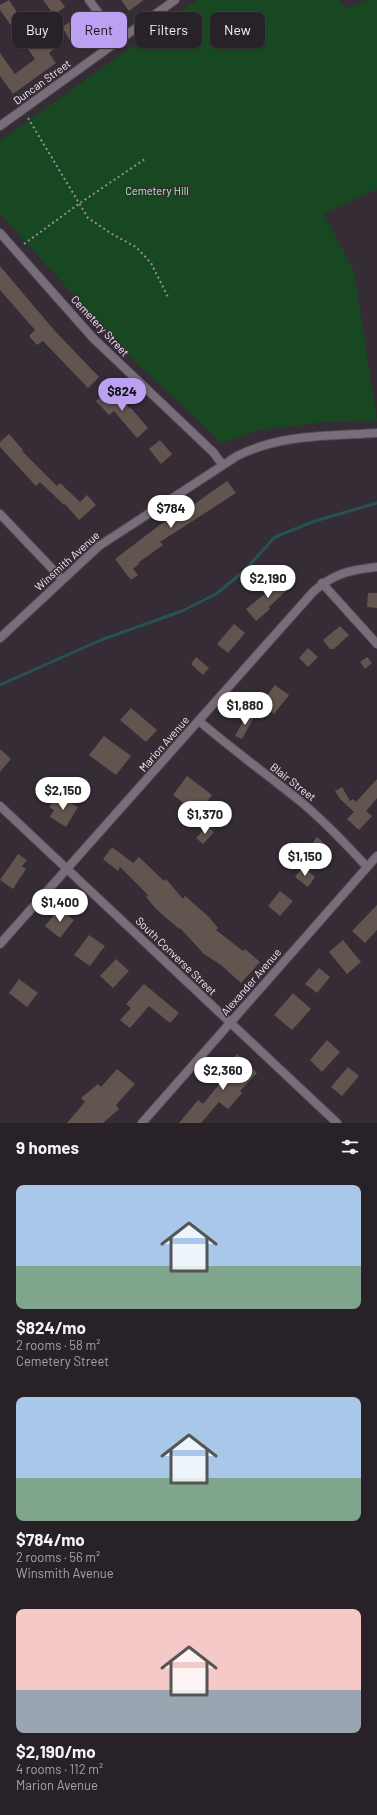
<!DOCTYPE html>
<html lang="en">
<head>
<meta charset="utf-8">
<style>
  body { margin:0; font-family:Barlow,sans-serif; background:#342e34; color:#f1f3f6; height:100vh; display:flex; flex-direction:column; font-size:15px; white-space:nowrap }
  * { box-sizing:border-box; margin:0 }
  p { font-size:13px; color:#a5a3a8 }
  .icon { flex:none; width:22px; height:22px; fill:none; stroke:currentColor; stroke-width:2; stroke-linecap:round; stroke-linejoin:round }
  .map { position:relative; height:1123px; overflow:hidden }
  .drawer { display:flex; flex-direction:column; background:#282128; flex:1 }
  .drawer>* { flex:none }
  .top-card { position:absolute; left:12px; top:12px; width:353px; height:36px; display:flex; gap:8px }
  .price { position:absolute; translate:-50% -34px; padding:0 9px; border-radius:14px; background:#fff; color:#222; font-size:13px; line-height:26px; filter:drop-shadow(0 1px 2px #0008) }
  .price::after { content:''; position:absolute; left:50%; top:24px; width:12px; height:9px; margin-left:-6px; background:inherit; clip-path:polygon(0 0,100% 0,50% 100%) }
  .price.current { background:#bca0f2; color:#111 }
  ul { padding:0; list-style:none }
  li { display:grid; align-content:center; gap:8px; height:212px; padding:0 16px }
  li span { display:grid; place-items:center; height:124px; border-radius:8px; color:#555 }
  li>.icon { margin-inline-start:auto }
  span .icon { width:72px; height:72px; fill:#fffc; stroke-width:1 }
  li b { font-size:17px }
  h2 { display:flex; justify-content:space-between; align-items:center; height:48px; padding:0 16px; font-size:17px }
  .tag { padding:0 14px; border-radius:8px; background:#282128; box-shadow:0 1px 3px #0004,0 0 0 1px #443e45; font-size:14px; line-height:36px }
  .tag.current { background:#bca0f2; color:#111 }
  .map>svg:first-child { display:block }
  .green { fill:#174821 }
  .lines { fill:none; stroke-linecap:round; stroke-linejoin:round }
  .stream { stroke:#265254; stroke-width:3 }
  .building { fill:#62544e }
  .minor-casing { stroke:#4f4850; stroke-width:10 }
  .path { stroke:#978f97; stroke-width:2; stroke-dasharray:2 3; stroke-linecap:butt }
  .minor { stroke:#786d79; stroke-width:8 }
  .labels { text-anchor:middle; stroke-width:3; stroke-linejoin:round; paint-order:stroke }
  .street-label { font-size:11px; fill:#f2ecf2; stroke:#352c36 }
  .park-label { font-size:11px; fill:#98fea7; stroke:#352c36 }
</style>
</head>
<body>
<div class="map">
<svg width="377" height="1123" viewBox="0 0 377 1123">
  <rect width="100%" height="100%" fill="#352c36"/>
  <path class="green" d="M 197,0 L 340,0 L 345,8 L 368,0 L 377,0 L 377,189 L 324,214 L 354,271 L 377,421 L 326,422 L 260,430 L 222,443 L 127,354 L 0,214 L 0,141 Z"/>
  <g class="lines">
    <path class="stream" d="M 0,685 L 101,640 L 182,611 L 216,594 L 244,571 L 275,537 L 315,521 L 377,503"/>
  </g>
  <g class="building">
    <path d="M 9,0 L 30,32 L 28,34 L 34,44 L 39,41 L 42,46 L 51,40 L 57,47 L 49,53 L 56,63 L 13,94 L 0,76 L 0,53 L 15,74 L 35,59 L 0,10 L 0,5 Z"/>
    <path d="M 43,0 L 60,0 L 65,7 L 54,15 Z"/>
    <path d="M 121,0 L 144,0 L 129,11 Z"/>
    <path d="M 74,19 L 88,40 L 75,48 L 62,27 Z"/>
    <path d="M 0,266 L 54,330 L 99,377 L 88,388 L 43,341 L 37,345 L 29,336 L 35,330 L 0,290 Z"/>
    <path d="M 111,388 L 130,409 L 131,408 L 148,428 L 137,438 L 114,411 L 109,415 L 96,401 Z"/>
    <path d="M 9,434 L 23,450 L 22,451 L 57,486 L 60,483 L 80,502 L 87,495 L 96,505 L 79,520 L 65,504 L 64,505 L 40,482 L 36,486 L 0,447 L 0,442 Z"/>
    <path d="M 160,440 L 172,454 L 161,464 L 149,449 Z"/>
    <path d="M 227,481 L 236,493 L 160,542 L 163,545 L 138,563 L 139,564 L 133,569 L 138,575 L 131,580 L 115,559 L 161,524 L 176,515 L 176,517 Z"/>
    <path d="M 280,577 L 290,587 L 269,607 L 270,609 L 256,621 L 246,609 L 266,593 L 265,592 Z"/>
    <path d="M 368,593 L 377,593 L 377,608 L 367,607 Z"/>
    <path d="M 234,624 L 245,633 L 228,653 L 217,644 Z"/>
    <path d="M 340,626 L 349,635 L 334,649 L 330,649 L 323,640 Z"/>
    <path d="M 308,648 L 318,657 L 308,667 L 299,658 Z"/>
    <path d="M 196,657 L 209,668 L 203,675 L 191,664 Z"/>
    <path d="M 367,657 L 372,663 L 365,669 L 360,662 Z"/>
    <path d="M 275,685 L 289,695 L 274,714 L 261,704 Z"/>
    <path d="M 131,708 L 157,730 L 146,742 L 120,720 Z"/>
    <path d="M 248,712 L 255,715 L 242,739 L 235,736 Z"/>
    <path d="M 104,736 L 131,756 L 116,775 L 89,755 Z"/>
    <path d="M 0,749 L 11,759 L 0,772 Z"/>
    <path d="M 187,776 L 212,795 L 198,814 L 173,795 Z"/>
    <path d="M 377,779 L 377,798 L 366,811 L 372,816 L 359,830 L 347,819 L 354,812 L 340,799 L 335,791 L 342,787 L 350,801 L 353,799 L 356,802 Z"/>
    <path d="M 58,795 L 78,807 L 66,827 L 50,817 L 54,810 L 49,807 Z"/>
    <path d="M 207,826 L 214,832 L 203,844 L 196,838 Z"/>
    <path d="M 317,837 L 326,845 L 322,850 L 325,852 L 312,867 L 295,854 L 305,842 L 310,846 Z"/>
    <path d="M 112,847 L 133,863 L 139,857 L 164,881 L 166,879 L 183,899 L 185,896 L 209,917 L 218,928 L 216,930 L 243,951 L 245,949 L 260,962 L 241,983 L 221,965 L 204,954 L 180,928 L 179,929 L 156,909 L 146,897 L 148,895 L 120,867 L 118,871 L 103,859 Z"/>
    <path d="M 18,854 L 27,860 L 22,866 L 26,869 L 13,889 L 0,880 Z"/>
    <path d="M 303,867 L 315,877 L 308,887 L 295,877 Z"/>
    <path d="M 280,891 L 293,901 L 280,916 L 268,906 Z"/>
    <path d="M 377,905 L 377,930 L 365,943 L 352,931 Z"/>
    <path d="M 59,909 L 74,920 L 60,938 L 45,926 Z"/>
    <path d="M 89,935 L 105,946 L 90,966 L 74,955 Z"/>
    <path d="M 343,940 L 361,962 L 347,974 L 329,952 Z"/>
    <path d="M 116,959 L 129,971 L 113,988 L 100,976 Z"/>
    <path d="M 319,968 L 330,977 L 317,993 L 305,984 Z"/>
    <path d="M 19,979 L 38,993 L 27,1007 L 9,993 Z"/>
    <path d="M 144,984 L 179,1013 L 170,1023 L 149,1006 L 130,1028 L 120,1020 L 131,1008 L 126,1004 Z"/>
    <path d="M 293,993 L 311,1009 L 292,1030 L 274,1015 Z"/>
    <path d="M 327,1040 L 340,1052 L 322,1072 L 310,1060 Z"/>
    <path d="M 237,1054 L 257,1073 L 240,1091 L 242,1093 L 228,1109 L 219,1102 L 201,1123 L 179,1123 L 198,1100 L 203,1104 L 231,1070 L 226,1066 Z"/>
    <path d="M 348,1067 L 359,1076 L 342,1096 L 331,1087 Z"/>
    <path d="M 117,1069 L 135,1084 L 116,1105 L 119,1109 L 103,1123 L 67,1123 L 85,1102 L 81,1098 L 98,1084 L 101,1087 Z"/>
  </g>
  <g class="lines">
    <defs>
      <g id="minor">
        <path d="M 89,0 L 119,41"/>
        <path d="M 0,126 L 175,0"/>
        <path d="M 0,233 L 93,338 L 213,452 L 222,464"/>
        <path d="M 0,514 L 62,579"/>
        <path d="M 322,583 L 377,644"/>
        <path d="M 0,638 L 99,546 L 237,456 C 280,434 330,436 377,433"/>
        <path d="M 199,721 C 232,749 266,774 300,801 C 324,821 346,844 367,867"/>
        <path d="M 0,806 L 337,1123"/>
        <path d="M 0,944 L 313,592 C 334,573 350,570 377,567"/>
        <path d="M 142,1123 L 377,856"/>
      </g>
    </defs>
    <use href="#minor" class="minor-casing"/>
    <g class="path">
      <path d="M 28,118 L 88,218 L 112,234 L 136,247 L 151,263 L 168,297"/>
      <path d="M 24,244 L 80,203 L 145,159"/>
    </g>
    <use href="#minor" class="minor"/>
  </g>
  <g class="labels">
    <g class="street-label">
      <text transform="translate(42 82) rotate(-36)" y="4">Duncan Street</text>
      <text transform="translate(100 326) rotate(47)" y="4">Cemetery Street</text>
      <text transform="translate(67 561) rotate(-42)" y="4">Winsmith Avenue</text>
      <text transform="translate(164 744) rotate(-49)" y="4">Marion Avenue</text>
      <text transform="translate(293 782) rotate(38)" y="4">Blair Street</text>
      <text transform="translate(176 956) rotate(44)" y="4">South Converse Street</text>
      <text transform="translate(251 982) rotate(-49)" y="4">Alexander Avenue</text>
    </g>
    <g class="park-label">
      <text x="157" y="195">Cemetery Hill</text>
    </g>
  </g>
</svg>
<b class="price current" style="left:122px;top:412px">$824</b>
<b class="price" style="left:171px;top:529px">$784</b>
<b class="price" style="left:268px;top:599px">$2,190</b>
<b class="price" style="left:245px;top:726px">$1,880</b>
<b class="price" style="left:63px;top:811px">$2,150</b>
<b class="price" style="left:205px;top:835px">$1,370</b>
<b class="price" style="left:305px;top:877px">$1,150</b>
<b class="price" style="left:60px;top:923px">$1,400</b>
<b class="price" style="left:223px;top:1091px">$2,360</b>
<div class="top-card">
<a class="tag">Buy</a>
<a class="tag current">Rent</a>
<a class="tag">Filters</a>
<a class="tag">New</a>
</div>
</div>
<section class="drawer">
<h2>9 homes<svg class="icon" aria-label="filters" viewBox="0 0 24 24"><path d="M4 7h16M4 17h16"/><circle cx="9" cy="7" r="2"/><circle cx="15" cy="17" r="2"/></svg></h2>
<ul>
<li><span style="background:linear-gradient(#a9c7e8 65%,#7fa58c 0)"><svg class="icon" aria-label="home" viewBox="0 0 24 24"><path d="M3 11l9-7 9 7M6 9v11h12V9"/></svg></span><div><b>$824/mo</b><p>2 rooms · 58 m²</p><p>Cemetery Street</p></div></li>
<li><span style="background:linear-gradient(#a9c7e8 65%,#7fa58c 0)"><svg class="icon" aria-label="home" viewBox="0 0 24 24"><path d="M3 11l9-7 9 7M6 9v11h12V9"/></svg></span><div><b>$784/mo</b><p>2 rooms · 56 m²</p><p>Winsmith Avenue</p></div></li>
<li><span style="background:linear-gradient(#f6c9c9 65%,#9aa5b1 0)"><svg class="icon" aria-label="home" viewBox="0 0 24 24"><path d="M3 11l9-7 9 7M6 9v11h12V9"/></svg></span><div><b>$2,190/mo</b><p>4 rooms · 112 m²</p><p>Marion Avenue</p></div></li>
</ul>
</section>
</body>
</html>
